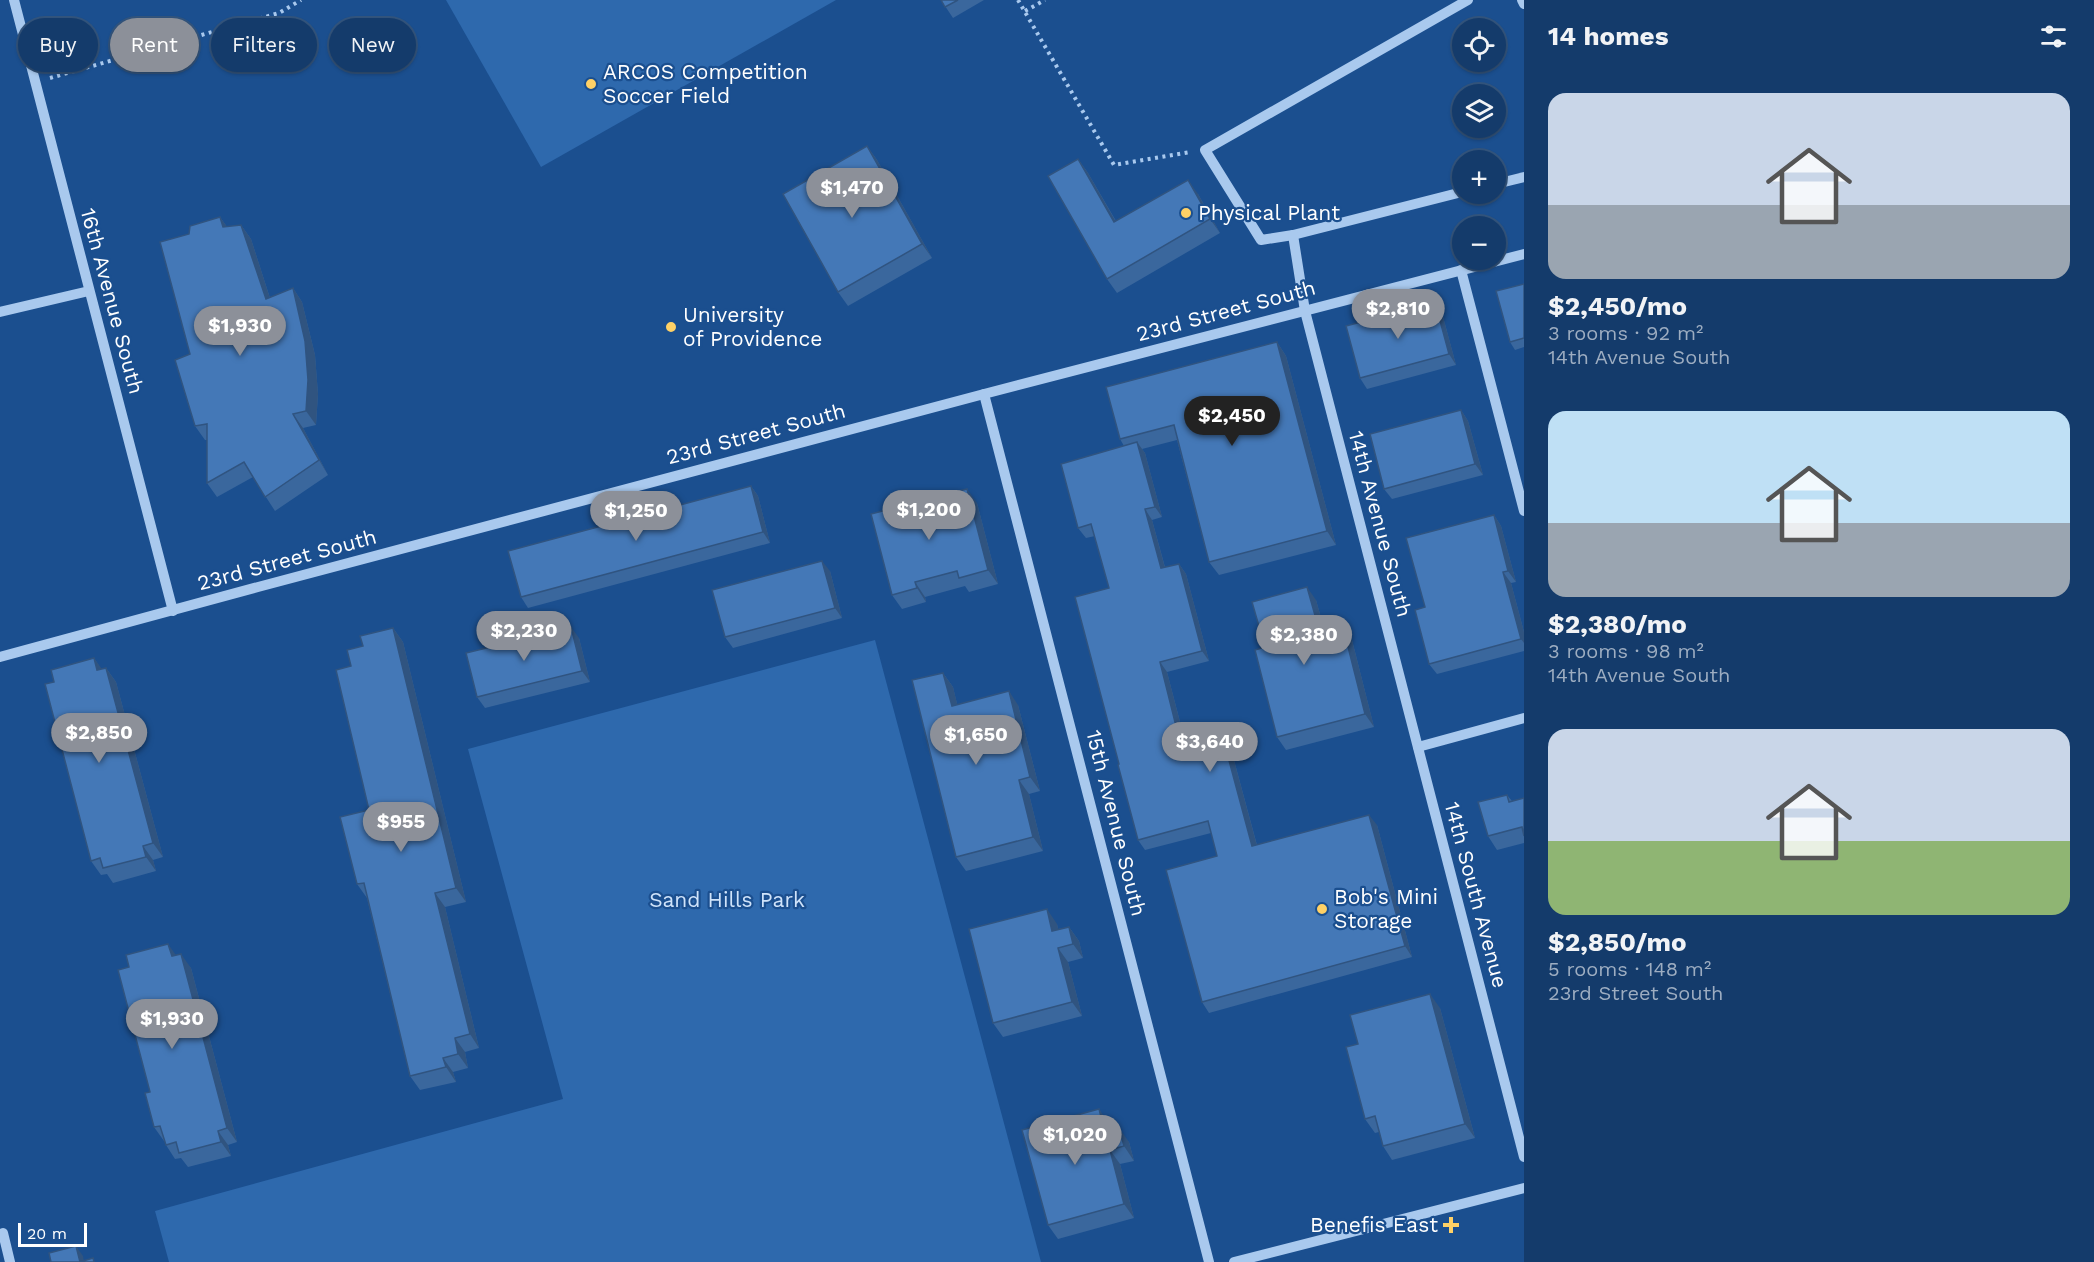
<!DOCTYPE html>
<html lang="en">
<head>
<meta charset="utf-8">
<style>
  body { margin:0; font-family:"Work Sans",sans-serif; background:#214673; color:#f1f3f6; height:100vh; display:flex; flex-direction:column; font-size:22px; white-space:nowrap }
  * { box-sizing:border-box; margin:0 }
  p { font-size:20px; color:#9dadc1 }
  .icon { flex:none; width:33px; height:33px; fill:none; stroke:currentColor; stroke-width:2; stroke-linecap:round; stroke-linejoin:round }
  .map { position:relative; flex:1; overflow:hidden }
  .panel { display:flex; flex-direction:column; background:#143b6b; width:570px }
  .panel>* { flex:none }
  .top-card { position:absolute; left:18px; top:18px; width:570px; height:54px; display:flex; gap:12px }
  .tools { position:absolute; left:1452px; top:18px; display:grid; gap:12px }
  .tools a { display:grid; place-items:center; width:54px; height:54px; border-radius:50%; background:#143b6b; box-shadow:0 2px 4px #0004,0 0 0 2px #33557e; font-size:30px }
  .scale { position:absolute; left:18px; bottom:15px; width:69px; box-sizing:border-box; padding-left:6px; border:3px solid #fff; border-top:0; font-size:16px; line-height:21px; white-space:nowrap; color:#fff; -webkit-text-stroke:4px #1b4f8f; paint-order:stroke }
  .price { position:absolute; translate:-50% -51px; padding:0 14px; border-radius:21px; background:#8c9099; color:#fff; font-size:20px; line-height:39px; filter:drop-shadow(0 2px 3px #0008) }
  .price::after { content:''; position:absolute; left:50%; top:36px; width:18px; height:14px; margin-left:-9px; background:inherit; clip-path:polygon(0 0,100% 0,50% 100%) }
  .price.on { background:#222; color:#fff }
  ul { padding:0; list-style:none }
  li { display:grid; align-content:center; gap:12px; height:318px; padding:0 24px }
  li span { display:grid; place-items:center; height:186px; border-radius:18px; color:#555 }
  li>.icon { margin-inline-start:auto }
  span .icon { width:108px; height:108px; fill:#fffc; stroke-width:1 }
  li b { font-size:26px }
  h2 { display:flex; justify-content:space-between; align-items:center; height:72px; padding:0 24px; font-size:26px }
  .tag { padding:0 21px; border-radius:27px; background:#143b6b; box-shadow:0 2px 4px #0004,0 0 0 2px #33557e; font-size:21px; line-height:54px }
  .tag.on { background:#8c9099; color:#fff }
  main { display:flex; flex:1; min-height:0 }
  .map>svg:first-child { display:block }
  .green { fill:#2e69ad }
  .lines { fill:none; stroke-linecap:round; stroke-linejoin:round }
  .path { stroke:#a9c9ee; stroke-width:4; stroke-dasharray:3 4.5; stroke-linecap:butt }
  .minor { stroke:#a9c9ee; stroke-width:10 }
  .wall { fill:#3a679d }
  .shaded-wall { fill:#305480 }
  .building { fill:#4478b7; stroke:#305480; stroke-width:1.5 }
  .poi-dot { fill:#ffd166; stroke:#1b4f8f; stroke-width:2 }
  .labels { text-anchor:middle; stroke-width:4.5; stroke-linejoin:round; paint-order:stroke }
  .poi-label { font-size:21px; fill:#fff; stroke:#1b4f8f; text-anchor:start }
  .street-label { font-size:21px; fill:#fff; stroke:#1b4f8f }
  .park-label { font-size:21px; fill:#cfe3fa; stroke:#1b4f8f }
</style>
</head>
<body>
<main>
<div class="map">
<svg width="1524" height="1262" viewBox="0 0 1524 1262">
  <rect width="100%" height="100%" fill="#1b4f8f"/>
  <g class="green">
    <path d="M 446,0 L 836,0 L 541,167 Z"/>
    <path d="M 875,640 L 1041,1262 L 169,1262 L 155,1211 L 563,1099 L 468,749 Z"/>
  </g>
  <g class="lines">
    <g class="path">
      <path d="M 1018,0 L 1114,165 L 1191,152"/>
      <path d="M 1025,11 L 1045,0"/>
      <path d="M 50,78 L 279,13 L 301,0"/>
    </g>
    <g class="minor">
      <path d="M 14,0 L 173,611"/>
      <path d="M 1522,0 L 1524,4"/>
      <path d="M 1496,184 L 1524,177"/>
      <path d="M 1462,192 L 1293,235 L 1261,240 L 1205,150 L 1468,0"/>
      <path d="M 1293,235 L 1305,311 L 1524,1157"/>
      <path d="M 1461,270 L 1524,511"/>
      <path d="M 0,312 L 89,291"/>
      <path d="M 984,394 L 1209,1262"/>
      <path d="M 0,657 L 258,587 L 984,394 L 1524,254"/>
      <path d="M 1418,747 L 1524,718"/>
      <path d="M 3,1233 L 10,1262"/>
      <path d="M 1234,1262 L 1524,1188"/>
    </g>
  </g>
  <g class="wall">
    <path d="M 941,0 L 984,0 L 953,18 Z"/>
    <path d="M 867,146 L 877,160 L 932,258 L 848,306 L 838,292 Z"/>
    <path d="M 1078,159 L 1088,173 L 1116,221 L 1198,194 L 1220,233 L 1117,293 L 1107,279 Z"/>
    <path d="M 220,217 L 227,227 L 241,225 L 251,239 L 270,298 L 293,288 L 302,302 L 315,355 L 318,394 L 316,425 L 303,428 L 328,475 L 275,511 L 253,477 L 217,497 L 207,483 L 207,440 L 205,440 L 195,426 L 190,354 L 189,234 Z"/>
    <path d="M 1524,284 L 1524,347 L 1515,350 L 1510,342 Z"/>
    <path d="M 1435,302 L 1442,313 L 1456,365 L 1367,389 L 1360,378 Z"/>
    <path d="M 1277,342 L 1286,356 L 1336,545 L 1219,575 L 1209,562 L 1177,440 L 1142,449 L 1145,453 L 1162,517 L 1152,520 L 1165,567 L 1179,564 L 1186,574 L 1209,661 L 1167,672 L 1184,737 L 1228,738 L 1257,845 L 1377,825 L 1412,957 L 1209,1013 L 1202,1002 L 1217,856 L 1211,833 L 1145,850 L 1138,840 L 1119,764 L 1109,588 L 1095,536 L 1086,538 L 1078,528 L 1124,446 L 1120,439 Z"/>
    <path d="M 1461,410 L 1468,421 L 1483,475 L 1392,499 L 1384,489 Z"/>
    <path d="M 751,486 L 758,496 L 770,543 L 528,608 L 521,597 Z"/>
    <path d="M 977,503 L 998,584 L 969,592 L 965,586 L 925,597 L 926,602 L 902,609 L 892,595 Z"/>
    <path d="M 1494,515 L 1501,526 L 1516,582 L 1511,583 L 1524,632 L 1524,651 L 1437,674 L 1429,664 L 1425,607 Z"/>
    <path d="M 830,571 L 842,618 L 733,648 L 725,637 Z"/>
    <path d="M 1316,600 L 1325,632 L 1343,627 L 1352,640 L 1374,727 L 1286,750 L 1277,737 L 1265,647 Z"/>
    <path d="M 393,628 L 403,642 L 466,902 L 445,907 L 479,1048 L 465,1052 L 468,1068 L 453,1072 L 456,1082 L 420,1090 L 410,1076 L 367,898 L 357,884 L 369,810 L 351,666 L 363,646 Z"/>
    <path d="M 579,638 L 590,682 L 485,708 L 477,697 Z"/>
    <path d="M 94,658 L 101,669 L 106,668 L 116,682 L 163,857 L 153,860 L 156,871 L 113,883 L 107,874 L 101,875 L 91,861 L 54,682 Z"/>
    <path d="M 943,673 L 953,687 L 957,704 L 1018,705 L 1040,791 L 1029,794 L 1043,851 L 966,871 L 956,857 Z"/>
    <path d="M 1507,795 L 1512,801 L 1524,798 L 1524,843 L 1497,850 L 1488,836 Z"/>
    <path d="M 1057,924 L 1058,929 L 1069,927 L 1079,941 L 1083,958 L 1068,962 L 1082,1016 L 1003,1037 L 993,1023 Z"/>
    <path d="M 176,955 L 191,968 L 237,1142 L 228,1145 L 231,1156 L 188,1167 L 181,1158 L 175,1159 L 166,1145 L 165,1141 L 164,1141 L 154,1127 L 150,1092 Z"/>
    <path d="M 1440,1008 L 1475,1138 L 1392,1160 L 1383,1146 L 1379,1132 L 1375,1133 L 1365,1119 L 1358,1044 Z"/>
    <path d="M 1109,1124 L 1111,1130 L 1129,1142 L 1134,1161 L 1120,1164 L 1134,1218 L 1058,1239 L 1048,1225 Z"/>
  </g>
  <g class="shaded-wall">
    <path d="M 867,146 L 877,160 L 932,258 L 922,244 Z"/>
    <path d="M 1078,159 L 1088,173 L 1124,236 L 1114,222 Z"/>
    <path d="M 1188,180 L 1198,194 L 1220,233 L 1210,219 Z"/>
    <path d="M 220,217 L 230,231 L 223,227 Z"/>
    <path d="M 241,225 L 251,239 L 275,314 L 266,299 Z"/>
    <path d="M 293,288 L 302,302 L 315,355 L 318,394 L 316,425 L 306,411 Z"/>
    <path d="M 1435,302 L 1442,313 L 1456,365 L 1449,354 Z"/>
    <path d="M 1277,342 L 1286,356 L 1336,545 L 1327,531 Z"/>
    <path d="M 1461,410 L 1468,421 L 1483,475 L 1475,464 Z"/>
    <path d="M 293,414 L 303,428 L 328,475 L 319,460 Z"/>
    <path d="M 1137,442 L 1145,453 L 1162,517 L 1155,507 Z"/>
    <path d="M 751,486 L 758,496 L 770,543 L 763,532 Z"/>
    <path d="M 967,489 L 977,503 L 998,584 L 988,570 Z"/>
    <path d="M 1145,509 L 1152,520 L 1168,579 L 1161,568 Z"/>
    <path d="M 1494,515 L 1501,526 L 1516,582 L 1508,571 Z"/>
    <path d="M 822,561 L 830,571 L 842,618 L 835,608 Z"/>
    <path d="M 1179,564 L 1186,574 L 1209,661 L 1202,651 Z"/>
    <path d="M 1503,572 L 1511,583 L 1524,632 L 1524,643 L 1521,639 Z"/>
    <path d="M 915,582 L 925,597 L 926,602 L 917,588 Z"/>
    <path d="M 1307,587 L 1316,600 L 1329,646 L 1320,633 Z"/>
    <path d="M 571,627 L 579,638 L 590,682 L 582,671 Z"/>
    <path d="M 1343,627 L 1352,640 L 1374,727 L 1365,714 Z"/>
    <path d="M 393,628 L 403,642 L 466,902 L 456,888 Z"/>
    <path d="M 94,658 L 104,672 L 97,670 Z"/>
    <path d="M 1160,662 L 1167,672 L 1187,749 L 1179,738 Z"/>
    <path d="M 106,668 L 116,682 L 163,857 L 153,843 Z"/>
    <path d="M 943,673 L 953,687 L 961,720 L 952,706 Z"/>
    <path d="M 1009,691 L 1018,705 L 1040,791 L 1030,777 Z"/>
    <path d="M 1220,727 L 1228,738 L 1260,857 L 1252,846 Z"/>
    <path d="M 1019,780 L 1029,794 L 1043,851 L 1033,837 Z"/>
    <path d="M 1369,815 L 1377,825 L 1412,957 L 1405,946 Z"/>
    <path d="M 143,846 L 153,860 L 156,871 L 146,857 Z"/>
    <path d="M 435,893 L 445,907 L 479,1048 L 470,1034 Z"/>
    <path d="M 1047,909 L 1057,924 L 1062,945 L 1052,931 Z"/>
    <path d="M 1069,927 L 1079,941 L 1083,958 L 1073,944 Z"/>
    <path d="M 168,944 L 178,958 L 172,956 Z"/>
    <path d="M 1058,948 L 1068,962 L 1082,1016 L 1072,1002 Z"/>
    <path d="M 181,954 L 191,968 L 237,1142 L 227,1128 Z"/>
    <path d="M 1430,994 L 1440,1008 L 1475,1138 L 1465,1124 Z"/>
    <path d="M 455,1038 L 465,1052 L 468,1068 L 458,1054 Z"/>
    <path d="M 443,1058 L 453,1072 L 456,1082 L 446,1067 Z"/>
    <path d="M 1099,1109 L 1109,1124 L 1115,1146 L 1105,1132 Z"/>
    <path d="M 1119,1128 L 1129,1142 L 1134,1161 L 1124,1146 Z"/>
    <path d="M 218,1131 L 228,1145 L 231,1156 L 221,1142 Z"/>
    <path d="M 1110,1150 L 1120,1164 L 1134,1218 L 1124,1204 Z"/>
    <path d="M 76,1246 L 83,1256 L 84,1262 L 80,1262 Z"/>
  </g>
  <g class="building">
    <path d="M 941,0 L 958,0 L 945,7 Z"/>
    <path d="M 867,146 L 922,244 L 838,292 L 783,194 Z"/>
    <path d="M 1078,159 L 1114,222 L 1188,180 L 1210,219 L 1107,279 L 1048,176 Z"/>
    <path d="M 220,217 L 223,227 L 241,225 L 266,299 L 293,288 L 305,341 L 308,380 L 306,411 L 293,414 L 319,460 L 265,497 L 244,462 L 207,483 L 207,424 L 195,426 L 175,360 L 190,354 L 160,242 L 189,234 L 190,226 Z"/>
    <path d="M 1524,284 L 1524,338 L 1510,342 L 1496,291 Z"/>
    <path d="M 1435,302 L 1449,354 L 1360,378 L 1346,326 Z"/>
    <path d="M 1277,342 L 1327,531 L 1209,562 L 1174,425 L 1120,439 L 1106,387 Z"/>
    <path d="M 1461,410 L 1475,464 L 1384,489 L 1370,434 Z"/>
    <path d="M 1137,442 L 1155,507 L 1145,509 L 1161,568 L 1179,564 L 1202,651 L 1160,662 L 1179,738 L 1220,727 L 1252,846 L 1369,815 L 1405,946 L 1202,1002 L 1166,870 L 1217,856 L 1208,821 L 1138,840 L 1118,765 L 1119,764 L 1075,597 L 1109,588 L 1091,524 L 1078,528 L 1061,464 Z"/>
    <path d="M 751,486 L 763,532 L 521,597 L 508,551 Z"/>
    <path d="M 967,489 L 988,570 L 959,578 L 957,571 L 915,582 L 917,588 L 892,595 L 871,514 Z"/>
    <path d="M 1494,515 L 1508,571 L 1503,572 L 1521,639 L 1429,664 L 1415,610 L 1425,607 L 1406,538 Z"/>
    <path d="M 822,561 L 835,608 L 725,637 L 712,590 Z"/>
    <path d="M 1307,587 L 1320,633 L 1343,627 L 1365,714 L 1277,737 L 1255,650 L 1265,647 L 1252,602 Z"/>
    <path d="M 571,627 L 582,671 L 477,697 L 466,653 Z"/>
    <path d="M 393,628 L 456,888 L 435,893 L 470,1034 L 455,1038 L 458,1054 L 443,1058 L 446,1067 L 410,1076 L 364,883 L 357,884 L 340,817 L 369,810 L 336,670 L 351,666 L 347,650 L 363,646 L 360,636 Z"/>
    <path d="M 94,658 L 97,670 L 106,668 L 153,843 L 143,846 L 146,857 L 103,868 L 100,858 L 91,861 L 45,684 L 54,682 L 51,670 Z"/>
    <path d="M 943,673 L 952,706 L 1009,691 L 1030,777 L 1019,780 L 1033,837 L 956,857 L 912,680 Z"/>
    <path d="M 1507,795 L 1509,802 L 1524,798 L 1524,836 L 1522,827 L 1488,836 L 1478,802 Z"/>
    <path d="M 1047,909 L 1052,931 L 1069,927 L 1073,944 L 1058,948 L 1072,1002 L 993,1023 L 969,929 Z"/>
    <path d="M 168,944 L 172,956 L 181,954 L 227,1128 L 218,1131 L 221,1142 L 179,1153 L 176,1142 L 166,1145 L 160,1126 L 154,1127 L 145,1093 L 150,1092 L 118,970 L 129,967 L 126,955 Z"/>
    <path d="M 1430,994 L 1465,1124 L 1383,1146 L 1375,1116 L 1365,1119 L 1346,1047 L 1358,1044 L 1350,1015 Z"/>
    <path d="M 1099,1109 L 1105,1132 L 1119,1128 L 1124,1146 L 1110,1150 L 1124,1204 L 1048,1225 L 1022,1130 Z"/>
    <path d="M 76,1246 L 80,1262 L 93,1258 L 94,1262 L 51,1262 L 49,1253 Z"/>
  </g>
  <g class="poi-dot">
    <circle cx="591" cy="84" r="6"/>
    <circle cx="1186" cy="213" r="6"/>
    <circle cx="671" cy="327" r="6"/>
    <circle cx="1322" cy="909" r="6"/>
    <path d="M1448 1216h6v6h6v6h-6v6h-6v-6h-6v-6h6z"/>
  </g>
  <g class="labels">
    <g class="poi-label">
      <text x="603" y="79">ARCOS Competition<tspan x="603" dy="24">Soccer Field</tspan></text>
      <text x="1198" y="220">Physical Plant</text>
      <text x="683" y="322">University<tspan x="683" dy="24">of Providence</tspan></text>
      <text x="1334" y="904">Bob's Mini<tspan x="1334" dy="24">Storage</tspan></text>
      <text x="1438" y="1232" text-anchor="end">Benefis East</text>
    </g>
    <g class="street-label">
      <text transform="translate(112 301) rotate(75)" y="7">16th Avenue South</text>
      <text transform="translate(1226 311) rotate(-15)" y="7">23rd Street South</text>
      <text transform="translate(756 434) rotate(-15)" y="7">23rd Street South</text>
      <text transform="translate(1380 524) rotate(75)" y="7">14th Avenue South</text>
      <text transform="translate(287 560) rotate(-15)" y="7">23rd Street South</text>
      <text transform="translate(1116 823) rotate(76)" y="7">15th Avenue South</text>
      <text transform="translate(1476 895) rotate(75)" y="7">14th South Avenue</text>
    </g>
    <g class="park-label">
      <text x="727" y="907">Sand Hills Park</text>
    </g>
  </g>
</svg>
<div class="tools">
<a><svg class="icon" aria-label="locate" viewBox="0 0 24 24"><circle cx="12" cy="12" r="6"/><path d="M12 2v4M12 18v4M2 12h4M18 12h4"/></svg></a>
<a><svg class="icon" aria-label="layers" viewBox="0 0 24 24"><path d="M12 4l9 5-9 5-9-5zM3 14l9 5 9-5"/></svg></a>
<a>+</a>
<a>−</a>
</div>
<div class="scale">20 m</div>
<b class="price" style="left:852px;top:219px">$1,470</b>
<b class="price" style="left:1398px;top:340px">$2,810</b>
<b class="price" style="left:240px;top:357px">$1,930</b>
<b class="price on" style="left:1232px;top:447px">$2,450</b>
<b class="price" style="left:929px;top:541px">$1,200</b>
<b class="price" style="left:636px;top:542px">$1,250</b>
<b class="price" style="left:524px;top:662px">$2,230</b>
<b class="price" style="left:1304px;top:666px">$2,380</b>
<b class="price" style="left:99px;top:764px">$2,850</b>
<b class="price" style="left:976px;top:766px">$1,650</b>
<b class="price" style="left:1210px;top:773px">$3,640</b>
<b class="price" style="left:401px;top:853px">$955</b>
<b class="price" style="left:172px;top:1050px">$1,930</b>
<b class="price" style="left:1075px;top:1166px">$1,020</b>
<div class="top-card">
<a class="tag">Buy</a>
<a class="tag on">Rent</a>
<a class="tag">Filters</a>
<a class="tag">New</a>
</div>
</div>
<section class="panel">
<h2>14 homes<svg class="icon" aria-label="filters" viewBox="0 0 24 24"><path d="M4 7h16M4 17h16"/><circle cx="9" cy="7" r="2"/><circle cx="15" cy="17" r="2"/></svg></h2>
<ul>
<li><span style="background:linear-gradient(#c9d6e8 60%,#9aa5b1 0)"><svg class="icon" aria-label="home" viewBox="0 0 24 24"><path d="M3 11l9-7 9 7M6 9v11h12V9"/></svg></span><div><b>$2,450/mo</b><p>3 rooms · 92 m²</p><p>14th Avenue South</p></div></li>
<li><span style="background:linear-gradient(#bfe0f5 60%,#9aa5b1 0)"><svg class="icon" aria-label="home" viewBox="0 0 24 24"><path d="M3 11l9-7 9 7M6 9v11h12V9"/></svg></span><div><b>$2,380/mo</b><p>3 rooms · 98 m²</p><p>14th Avenue South</p></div></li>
<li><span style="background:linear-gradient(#c9d6e8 60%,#8fb573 0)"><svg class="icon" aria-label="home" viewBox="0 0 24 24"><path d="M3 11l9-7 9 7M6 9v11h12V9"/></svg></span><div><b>$2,850/mo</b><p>5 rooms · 148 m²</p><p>23rd Street South</p></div></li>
</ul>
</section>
</main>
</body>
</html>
